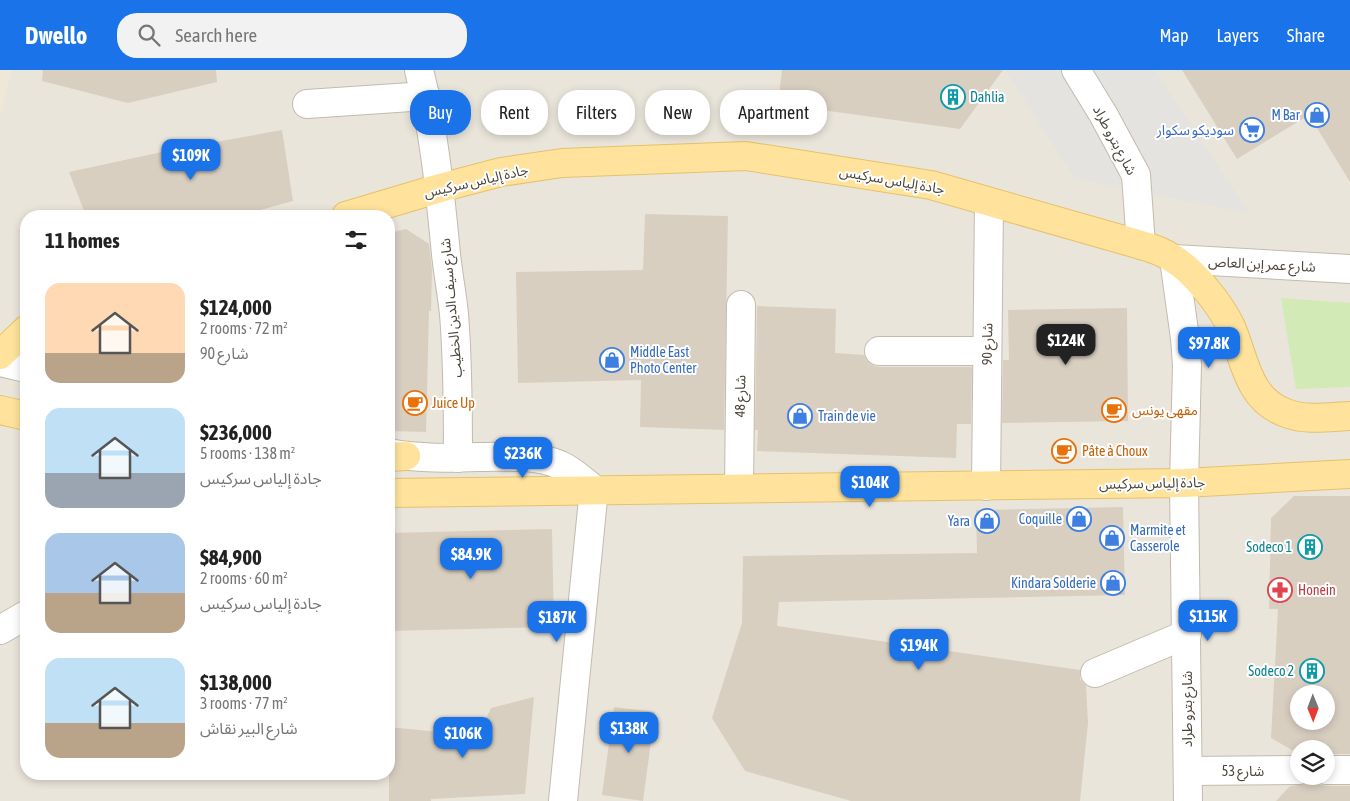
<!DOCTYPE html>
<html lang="en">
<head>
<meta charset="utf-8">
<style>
  body { margin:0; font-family:"Asap Condensed","Noto Sans Arabic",sans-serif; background:#f2f2f2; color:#222; height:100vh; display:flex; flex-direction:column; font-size:19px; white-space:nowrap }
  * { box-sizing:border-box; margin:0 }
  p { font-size:16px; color:#767676 }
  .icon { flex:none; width:28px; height:28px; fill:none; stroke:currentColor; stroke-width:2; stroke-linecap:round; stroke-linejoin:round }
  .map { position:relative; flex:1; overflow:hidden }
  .side { position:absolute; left:20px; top:140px; width:375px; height:570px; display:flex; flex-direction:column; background:#fff; border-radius:20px; box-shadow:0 2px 8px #0003 }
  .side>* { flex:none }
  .top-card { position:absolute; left:410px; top:20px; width:475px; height:45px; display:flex; gap:10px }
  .needle { width:32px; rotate:179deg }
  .controls { position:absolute; left:1290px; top:615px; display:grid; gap:10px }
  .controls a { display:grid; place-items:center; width:45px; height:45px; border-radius:50%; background:#fff; box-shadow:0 2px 8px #0003; font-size:25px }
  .price { position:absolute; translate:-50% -42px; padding:0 11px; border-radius:10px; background:#1a73e8; color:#fff; font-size:16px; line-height:32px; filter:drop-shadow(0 1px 2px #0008) }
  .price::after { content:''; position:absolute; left:50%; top:30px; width:15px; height:11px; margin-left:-8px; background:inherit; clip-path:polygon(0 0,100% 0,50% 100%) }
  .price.selected { background:#222; color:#fff }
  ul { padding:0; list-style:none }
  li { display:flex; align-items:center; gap:15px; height:125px; padding:0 25px }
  li span { display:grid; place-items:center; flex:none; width:140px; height:100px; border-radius:15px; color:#555 }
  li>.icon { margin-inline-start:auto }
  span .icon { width:60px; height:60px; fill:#fffc; stroke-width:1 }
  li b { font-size:21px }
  h2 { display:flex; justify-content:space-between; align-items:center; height:60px; padding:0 25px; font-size:21px }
  .chip { padding:0 18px; border-radius:20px; background:#fff; box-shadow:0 2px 8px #0003; font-size:18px; line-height:45px }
  .chip.selected { background:#1a73e8; color:#fff }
  header { display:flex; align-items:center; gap:30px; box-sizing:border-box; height:70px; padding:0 25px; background:#1a73e8; color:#fff }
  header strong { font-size:24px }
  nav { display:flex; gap:28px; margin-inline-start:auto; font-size:18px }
  .search { width:350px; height:45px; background:#f2f2f2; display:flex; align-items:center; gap:12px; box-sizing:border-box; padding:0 18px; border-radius:20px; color:#767676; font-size:19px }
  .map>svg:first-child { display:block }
  .residential { fill:#eae5da; fill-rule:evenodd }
  .education { fill:#efe8d6 }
  .green { fill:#d2eab5 }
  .parking { fill:#e5e3e0 }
  .building { fill:#d8cfc1; fill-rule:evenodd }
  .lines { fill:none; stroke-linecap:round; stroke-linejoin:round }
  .minor-casing { stroke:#c2bbae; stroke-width:30 }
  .major-casing { stroke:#e6c16a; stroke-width:30 }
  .minor { stroke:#fff; stroke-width:28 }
  .major { stroke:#ffe39c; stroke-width:28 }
  .labels { text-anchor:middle; stroke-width:4; stroke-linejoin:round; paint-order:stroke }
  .culture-label { font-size:14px; fill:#0d838f; stroke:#fff; text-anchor:end }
  .shop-label { font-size:14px; fill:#366cbe; stroke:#fff; text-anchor:end }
  .street-label { font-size:14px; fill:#4b4439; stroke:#fff }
  .food-label { font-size:14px; fill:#c56008; stroke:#fff; text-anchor:start }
  .health-label { font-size:14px; fill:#be3a42; stroke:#fff; text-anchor:start }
</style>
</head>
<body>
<header>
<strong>Dwello</strong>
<div class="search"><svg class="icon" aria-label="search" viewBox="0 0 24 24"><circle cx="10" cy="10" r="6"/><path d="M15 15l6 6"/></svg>Search here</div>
<nav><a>Map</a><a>Layers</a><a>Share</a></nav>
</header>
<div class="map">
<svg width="1350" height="731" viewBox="0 0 1350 731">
  <rect width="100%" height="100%" fill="#f6f3ec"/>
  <path class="residential" d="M 0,0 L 1350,0 L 1350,731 L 0,731 ZM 26,146 L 389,146 L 389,704 L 26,704 ZM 1299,624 L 1326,624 L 1326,651 L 1299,651 ZM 1299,679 L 1326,679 L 1326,706 L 1299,706 Z"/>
  <path class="education" d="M 0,0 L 12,0 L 0,44 Z"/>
  <path class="green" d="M 1281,228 L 1350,233 L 1350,317 L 1296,319 Z"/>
  <path class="parking" d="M 1005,0 L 1155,0 L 1250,144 L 1074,108 Z"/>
  <g class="building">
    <path d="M 43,0 L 216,0 L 217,12 L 128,33 L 42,11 Z"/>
    <path d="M 782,0 L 1003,0 L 960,59 L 778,34 Z"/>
    <path d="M 1182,0 L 1350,0 L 1350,112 L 1309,45 L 1237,89 Z"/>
    <path d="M 282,60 L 293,131 L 238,146 L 86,146 L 69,102 L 171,80 Z"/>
    <path d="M 645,144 L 728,146 L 724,360 L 640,357 L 641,310 L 518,313 L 516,202 L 643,200 Z"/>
    <path d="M 406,159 L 429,174 L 432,200 L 431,241 L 429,241 L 426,362 L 389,361 L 389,163 Z"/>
    <path d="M 757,236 L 836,239 L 835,283 L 864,285 L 866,289 L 872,295 L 879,297 L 972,297 L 971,354 L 957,354 L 956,388 L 757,381 L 758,360 L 755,360 Z"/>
    <path d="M 1127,238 L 1128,351 L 1002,353 L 1003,290 L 1009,290 L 1008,240 Z"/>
    <path d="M 1294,426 L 1350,426 L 1350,684 L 1326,684 L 1326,679 L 1299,679 L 1299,684 L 1271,668 L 1278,539 L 1269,539 L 1271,448 ZM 1299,624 L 1326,624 L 1326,651 L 1299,651 Z"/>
    <path d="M 1123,437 L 1125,525 L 779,532 L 777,556 L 1080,600 L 1080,609 L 1086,616 L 1088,653 L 1080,731 L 851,731 L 745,701 L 712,648 L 742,553 L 743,486 L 977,483 L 976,440 Z"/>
    <path d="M 552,459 L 554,557 L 389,561 L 389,463 Z"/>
    <path d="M 534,627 L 525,724 L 431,729 L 431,731 L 389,731 L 389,657 L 478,666 L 491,638 Z"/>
    <path d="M 614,637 L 655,642 L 643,731 L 602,725 Z"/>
    <path d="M 1312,708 L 1319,714 L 1326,716 L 1350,716 L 1350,731 L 1276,731 L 1290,716 L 1306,714 Z"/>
  </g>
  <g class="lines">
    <defs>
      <g id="minor">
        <path d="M 419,0 C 434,60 440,122 446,184 C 448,204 452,224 454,244 C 458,292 458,340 458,388"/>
        <path d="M 1076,0 L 1103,44 L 1136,105 L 1141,175"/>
        <path d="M 307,34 L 426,26"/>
        <path d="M 879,281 L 986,281"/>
        <path d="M 0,292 L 26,298"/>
        <path d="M 389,383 C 419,389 450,388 480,387 C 506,387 536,384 560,395 C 572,400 583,411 594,419 L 563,731"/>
        <path d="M 986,416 L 989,132"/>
        <path d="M 739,418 L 741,235"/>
        <path d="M 0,560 L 26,545"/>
        <path d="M 1095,603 L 1187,564"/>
        <path d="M 1326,700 L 1350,700"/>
        <path d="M 1188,701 L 1299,700"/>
        <path d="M 1188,731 L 1184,413 L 1187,295 L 1185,268 L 1174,189 L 1350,199"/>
      </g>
      <g id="major">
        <path d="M 346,146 L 440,118 L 501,102 L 562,93 L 746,86 L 931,115 L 1141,175 C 1152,178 1163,182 1172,188 C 1193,200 1221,235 1231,257 C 1245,289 1247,329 1286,343 C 1305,351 1329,347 1350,346"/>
        <path d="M 0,285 L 26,260"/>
        <path d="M 0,340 L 26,346"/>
        <path d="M 389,387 L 406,386"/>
        <path d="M 389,423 L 1184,413 L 1350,404"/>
      </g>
    </defs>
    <use href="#minor" class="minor-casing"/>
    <use href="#major" class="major-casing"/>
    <use href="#minor" class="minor"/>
    <use href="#major" class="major"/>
  </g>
  <defs>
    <symbol id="building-ring" viewBox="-11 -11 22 22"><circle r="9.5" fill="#fff" stroke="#0f9aa8" stroke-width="1.5"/><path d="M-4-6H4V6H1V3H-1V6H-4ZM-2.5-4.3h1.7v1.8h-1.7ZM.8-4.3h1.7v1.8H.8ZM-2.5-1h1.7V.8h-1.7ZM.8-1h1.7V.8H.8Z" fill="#0f9aa8"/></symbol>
    <symbol id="shop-ring" viewBox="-11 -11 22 22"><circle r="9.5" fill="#fff" stroke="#3f7fe0" stroke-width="1.5"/><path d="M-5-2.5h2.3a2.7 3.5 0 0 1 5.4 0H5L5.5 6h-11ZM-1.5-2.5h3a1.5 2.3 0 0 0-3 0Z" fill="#3f7fe0"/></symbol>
    <symbol id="supermarket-ring" viewBox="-11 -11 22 22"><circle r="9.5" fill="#fff" stroke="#3f7fe0" stroke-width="1.5"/><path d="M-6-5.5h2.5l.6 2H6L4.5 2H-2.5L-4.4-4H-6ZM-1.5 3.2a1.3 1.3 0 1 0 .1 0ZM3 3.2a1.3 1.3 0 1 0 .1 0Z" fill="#3f7fe0"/></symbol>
    <symbol id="cafe-ring" viewBox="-11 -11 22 22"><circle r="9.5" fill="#fff" stroke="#e8710a" stroke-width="1.5"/><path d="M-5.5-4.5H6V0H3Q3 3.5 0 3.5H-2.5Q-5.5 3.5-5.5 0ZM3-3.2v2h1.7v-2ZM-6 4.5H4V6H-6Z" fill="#e8710a"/></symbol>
    <symbol id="pharmacy-ring" viewBox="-11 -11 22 22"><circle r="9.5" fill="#fff" stroke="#e0444e" stroke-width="1.5"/><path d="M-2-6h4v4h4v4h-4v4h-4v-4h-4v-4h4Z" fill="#e0444e"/></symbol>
  </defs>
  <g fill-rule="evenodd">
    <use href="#building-ring" x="939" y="13" width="28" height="28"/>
    <use href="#shop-ring" x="1303" y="31" width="28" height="28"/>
    <use href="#supermarket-ring" x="1238" y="46" width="28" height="28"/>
    <use href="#shop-ring" x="598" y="276" width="28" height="28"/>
    <use href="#cafe-ring" x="401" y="319" width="28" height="28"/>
    <use href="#cafe-ring" x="1100" y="326" width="28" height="28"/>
    <use href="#shop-ring" x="786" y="332" width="28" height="28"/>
    <use href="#cafe-ring" x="1050" y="367" width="28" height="28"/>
    <use href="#shop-ring" x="1065" y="435" width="28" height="28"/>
    <use href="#shop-ring" x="973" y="437" width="28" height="28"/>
    <use href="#shop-ring" x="1098" y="454" width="28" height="28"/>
    <use href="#building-ring" x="1296" y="463" width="28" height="28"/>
    <use href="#shop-ring" x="1099" y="499" width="28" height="28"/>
    <use href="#pharmacy-ring" x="1266" y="506" width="28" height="28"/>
    <use href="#building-ring" x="1298" y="587" width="28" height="28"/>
  </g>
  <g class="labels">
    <g class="culture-label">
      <text x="970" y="32" text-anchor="start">Dahlia</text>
      <text x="1292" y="482">Sodeco 1</text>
      <text x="1294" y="606">Sodeco 2</text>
    </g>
    <g class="shop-label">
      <text x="1300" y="50">M Bar</text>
      <text x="1234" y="65">سوديكو سكوار</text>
      <text x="630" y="287" text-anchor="start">Middle East<tspan x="630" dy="16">Photo Center</tspan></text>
      <text x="818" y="351" text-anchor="start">Train de vie</text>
      <text x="1062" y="454">Coquille</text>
      <text x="970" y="456">Yara</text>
      <text x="1130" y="465" text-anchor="start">Marmite et<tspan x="1130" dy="16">Casserole</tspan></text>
      <text x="1096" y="518">Kindara Solderie</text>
    </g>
    <g class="street-label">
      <text transform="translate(1115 70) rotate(62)" y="5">شارع بترو طراد</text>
      <text transform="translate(892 110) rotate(10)" y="5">جادة إلياس سركيس</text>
      <text transform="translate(476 111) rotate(-13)" y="5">جادة إلياس سركيس</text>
      <text transform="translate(1262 194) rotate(3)" y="5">شارع عمر إبن العاص</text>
      <text transform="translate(451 238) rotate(-95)" y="5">شارع سيف الدين الخطيب</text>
      <text transform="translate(987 274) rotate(-89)" y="5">شارع 90</text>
      <text transform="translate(740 326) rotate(-89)" y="5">شارع 48</text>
      <text transform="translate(1152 413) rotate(-1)" y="5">جادة إلياس سركيس</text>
      <text transform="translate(1187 639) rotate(-90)" y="5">شارع بترو طراد</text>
      <text x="1243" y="706">شارع 53</text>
    </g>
    <g class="food-label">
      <text x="432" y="338">Juice Up</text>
      <text x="1132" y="345">مقهى يونس</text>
      <text x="1082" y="386">Pâte à Choux</text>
    </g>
    <g class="health-label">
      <text x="1298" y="525">Honein</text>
    </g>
  </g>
</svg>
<div class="controls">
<a><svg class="needle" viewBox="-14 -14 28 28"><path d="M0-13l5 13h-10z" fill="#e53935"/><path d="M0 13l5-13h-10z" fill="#767676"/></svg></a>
<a><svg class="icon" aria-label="layers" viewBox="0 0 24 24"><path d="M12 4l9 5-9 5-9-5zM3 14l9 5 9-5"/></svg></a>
</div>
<b class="price" style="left:191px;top:111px">$109K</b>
<b class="price selected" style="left:1066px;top:296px">$124K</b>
<b class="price" style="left:1209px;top:299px">$97.8K</b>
<b class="price" style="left:523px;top:409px">$236K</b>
<b class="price" style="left:870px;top:438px">$104K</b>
<b class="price" style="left:471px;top:510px">$84.9K</b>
<b class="price" style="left:1208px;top:572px">$115K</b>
<b class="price" style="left:557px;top:573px">$187K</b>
<b class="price" style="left:919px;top:601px">$194K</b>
<b class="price" style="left:629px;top:684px">$138K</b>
<b class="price" style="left:463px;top:689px">$106K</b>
<div class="top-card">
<a class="chip selected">Buy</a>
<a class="chip">Rent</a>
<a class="chip">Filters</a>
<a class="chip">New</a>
<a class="chip">Apartment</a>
</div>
<section class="side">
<h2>11 homes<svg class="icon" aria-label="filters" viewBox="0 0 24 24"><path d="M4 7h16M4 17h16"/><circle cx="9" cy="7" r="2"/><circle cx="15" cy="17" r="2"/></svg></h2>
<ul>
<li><span style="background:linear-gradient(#ffd9b3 70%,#b9a48a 0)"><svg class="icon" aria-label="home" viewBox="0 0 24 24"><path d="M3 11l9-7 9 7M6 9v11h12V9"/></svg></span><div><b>$124,000</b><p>2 rooms · 72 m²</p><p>شارع 90</p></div></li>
<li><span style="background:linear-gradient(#bfe0f5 65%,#9aa5b1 0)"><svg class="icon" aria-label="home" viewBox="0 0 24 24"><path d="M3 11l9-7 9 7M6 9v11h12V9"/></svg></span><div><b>$236,000</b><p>5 rooms · 138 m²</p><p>جادة إلياس سركيس</p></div></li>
<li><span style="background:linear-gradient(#a9c7e8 60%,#b9a48a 0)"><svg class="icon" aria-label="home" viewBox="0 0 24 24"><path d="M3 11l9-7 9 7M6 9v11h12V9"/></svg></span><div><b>$84,900</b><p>2 rooms · 60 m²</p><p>جادة إلياس سركيس</p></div></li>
<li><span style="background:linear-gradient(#bfe0f5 65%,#b9a48a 0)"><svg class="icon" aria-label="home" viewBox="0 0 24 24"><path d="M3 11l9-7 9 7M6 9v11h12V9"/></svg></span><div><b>$138,000</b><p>3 rooms · 77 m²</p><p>شارع البير نقاش</p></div></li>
</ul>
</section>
</div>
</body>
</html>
